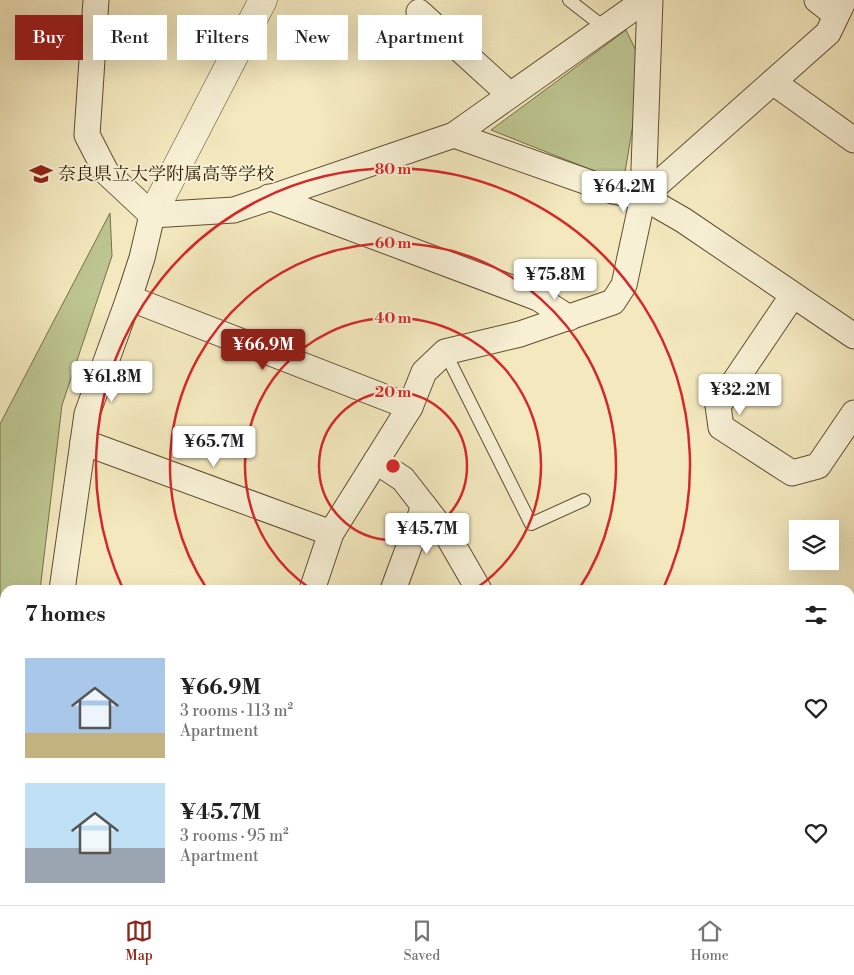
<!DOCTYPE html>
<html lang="en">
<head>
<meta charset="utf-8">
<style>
  body { margin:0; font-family:"Libre Bodoni","Noto Serif JP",serif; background:#f6f6f6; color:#222; height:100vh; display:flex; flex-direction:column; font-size:19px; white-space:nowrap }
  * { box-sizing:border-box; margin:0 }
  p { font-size:16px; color:#767676 }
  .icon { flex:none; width:28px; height:28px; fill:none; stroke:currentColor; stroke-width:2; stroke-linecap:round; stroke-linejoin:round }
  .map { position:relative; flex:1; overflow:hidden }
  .panel { position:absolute; left:0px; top:585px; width:855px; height:320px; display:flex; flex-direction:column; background:#fff; border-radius:15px 15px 0 0; box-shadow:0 5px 20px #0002 }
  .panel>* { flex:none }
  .banner { position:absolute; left:15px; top:15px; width:500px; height:45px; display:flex; gap:10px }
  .buttons { position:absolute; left:789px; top:520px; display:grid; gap:10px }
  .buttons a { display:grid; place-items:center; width:50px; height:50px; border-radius:0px; background:#fff; box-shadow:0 5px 20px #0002; font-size:25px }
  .price { position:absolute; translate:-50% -42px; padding:0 11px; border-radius:5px; background:#fff; color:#222; font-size:16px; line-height:32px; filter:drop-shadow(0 1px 2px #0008) }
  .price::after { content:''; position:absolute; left:50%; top:30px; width:15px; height:11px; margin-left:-8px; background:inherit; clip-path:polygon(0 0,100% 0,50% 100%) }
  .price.on { background:#8f2418; color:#fff }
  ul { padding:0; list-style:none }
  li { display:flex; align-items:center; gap:15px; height:125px; padding:0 25px }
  li span { display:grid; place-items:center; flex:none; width:140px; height:100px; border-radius:0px; color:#555 }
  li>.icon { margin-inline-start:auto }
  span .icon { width:60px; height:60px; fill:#fffc; stroke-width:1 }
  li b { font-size:21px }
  h2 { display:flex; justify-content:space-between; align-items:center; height:60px; padding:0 25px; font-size:21px }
  .chip { padding:0 18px; border-radius:0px; background:#fff; box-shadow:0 5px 20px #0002; font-size:18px; line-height:45px }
  .chip.on { background:#8f2418; color:#fff }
  .tab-bar { display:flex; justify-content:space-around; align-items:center; height:70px; border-top:1px solid #e0e0e0; background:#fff; font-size:14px; color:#767676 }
  .tab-bar a { display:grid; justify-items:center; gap:2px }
  .tab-bar .on { color:#8f2418 }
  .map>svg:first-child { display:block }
  .green { fill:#bdc590; stroke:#767048 }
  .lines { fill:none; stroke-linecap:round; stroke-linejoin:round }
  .service-casing { stroke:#604e30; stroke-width:14 }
  .minor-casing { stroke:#604e30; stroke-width:27 }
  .tertiary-casing { stroke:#604e30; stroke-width:29 }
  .service { stroke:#f7f0d5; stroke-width:12 }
  .minor { stroke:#f7f0d5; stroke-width:25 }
  .tertiary { stroke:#f7f0d5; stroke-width:28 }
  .ring { fill:none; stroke:#d62828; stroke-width:2.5 }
  .labels { text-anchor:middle; stroke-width:4; stroke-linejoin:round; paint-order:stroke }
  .poi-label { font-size:18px; fill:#2f1b00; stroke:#f7f0d5; text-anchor:start }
  .centre { fill:#d62828; stroke:#f7f0d5; stroke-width:2.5 }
  .ring-label { font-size:15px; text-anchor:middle; font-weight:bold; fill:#d62828; stroke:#f7f0d5; stroke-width:4; stroke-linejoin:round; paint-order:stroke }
</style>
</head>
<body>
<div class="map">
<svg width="854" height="905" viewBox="0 0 854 905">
  <rect width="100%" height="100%" fill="#f3e8be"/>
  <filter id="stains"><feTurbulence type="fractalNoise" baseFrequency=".004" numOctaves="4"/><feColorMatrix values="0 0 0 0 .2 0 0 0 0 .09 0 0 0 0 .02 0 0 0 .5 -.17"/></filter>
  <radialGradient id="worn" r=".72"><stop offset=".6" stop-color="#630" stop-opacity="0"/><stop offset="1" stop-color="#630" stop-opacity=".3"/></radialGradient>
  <g class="green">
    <path d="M 626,30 L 643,65 L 625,172 L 617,180 L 491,130 Z"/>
    <path d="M 110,213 L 112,256 L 62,405 L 40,590 L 5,590 L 5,635 L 0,634 L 0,424 Z"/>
  </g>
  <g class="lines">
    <defs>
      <g id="service">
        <path d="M 569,0 L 605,28"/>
        <path d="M 445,352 L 531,524 L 584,500"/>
      </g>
      <g id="minor">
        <path d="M 96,0 L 87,135 L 106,172 L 152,215 L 234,210 L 454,135 L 645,0"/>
        <path d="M 817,0 L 836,15"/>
        <path d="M 419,12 L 509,94"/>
        <path d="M 773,82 L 854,140"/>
        <path d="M 454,135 L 613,191 L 643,197 L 683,220 L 854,336"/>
        <path d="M 269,197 L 538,298 L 569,318"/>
        <path d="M 643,197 L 650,0"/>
        <path d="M 793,295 L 718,406 L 721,427 L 792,473 L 818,466 L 854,413"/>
        <path d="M 129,298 L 410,407"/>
        <path d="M 83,442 L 331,533"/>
        <path d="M 376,461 L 403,479 L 449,538 L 479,590"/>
        <path d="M 62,590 L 87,414 L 129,298 L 142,258 L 152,215"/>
        <path d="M 312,590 L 331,533 L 410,407 L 424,372 L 445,352 L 520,334 L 613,302 L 624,285 L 643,197 L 828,33 L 844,0"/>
        <path d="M 393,590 L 424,506"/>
        <path d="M 0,715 L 5,717"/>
        <path d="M 0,761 L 5,754"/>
        <path d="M 121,900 L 133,905"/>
        <path d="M 269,905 L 269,900"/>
        <path d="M 611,905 L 612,900"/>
        <path d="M 718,905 L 719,900"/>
      </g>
      <path id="tertiary" d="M 152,215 L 263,0"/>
    </defs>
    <use href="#service" class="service-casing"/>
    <use href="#minor" class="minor-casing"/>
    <use href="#tertiary" class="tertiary-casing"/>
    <use href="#service" class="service"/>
    <use href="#minor" class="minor"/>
    <use href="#tertiary" class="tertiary"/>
  </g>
  <g class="ring">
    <circle cx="393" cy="466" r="74"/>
    <path d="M311 589A148 148 0 1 1 475 589"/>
    <path d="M207 589A223 223 0 1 1 579 589"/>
    <path d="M123 589A297 297 0 1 1 663 589"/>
  </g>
  <defs>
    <symbol id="school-bare" viewBox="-9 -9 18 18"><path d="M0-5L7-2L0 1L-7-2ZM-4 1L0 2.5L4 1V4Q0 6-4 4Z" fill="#8f2418" stroke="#f7f0d5" stroke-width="2.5" paint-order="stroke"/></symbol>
  </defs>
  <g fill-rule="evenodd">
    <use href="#school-bare" x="25" y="158" width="32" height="32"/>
  </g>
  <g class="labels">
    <g class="poi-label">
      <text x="58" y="180">奈良県立大学附属高等学校</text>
    </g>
  </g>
  <circle cx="393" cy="466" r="8" class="centre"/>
  <g class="ring-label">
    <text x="393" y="174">80 m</text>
    <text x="393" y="248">60 m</text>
    <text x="393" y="323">40 m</text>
    <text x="393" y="397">20 m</text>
  </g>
  <rect width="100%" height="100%" filter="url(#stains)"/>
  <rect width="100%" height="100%" fill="url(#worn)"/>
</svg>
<div class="buttons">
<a><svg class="icon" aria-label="layers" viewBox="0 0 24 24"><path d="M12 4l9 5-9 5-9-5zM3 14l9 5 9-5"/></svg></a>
</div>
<b class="price" style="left:624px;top:213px">¥64.2M</b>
<b class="price" style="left:555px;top:301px">¥75.8M</b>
<b class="price on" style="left:263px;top:371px">¥66.9M</b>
<b class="price" style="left:112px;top:403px">¥61.8M</b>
<b class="price" style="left:740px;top:416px">¥32.2M</b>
<b class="price" style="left:214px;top:468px">¥65.7M</b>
<b class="price" style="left:427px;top:555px">¥45.7M</b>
<div class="banner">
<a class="chip on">Buy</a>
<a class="chip">Rent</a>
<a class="chip">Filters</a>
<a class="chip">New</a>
<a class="chip">Apartment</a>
</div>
<section class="panel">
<h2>7 homes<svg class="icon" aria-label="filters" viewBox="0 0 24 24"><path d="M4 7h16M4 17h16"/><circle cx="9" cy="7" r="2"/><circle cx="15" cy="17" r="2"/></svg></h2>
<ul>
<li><span style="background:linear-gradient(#a9c7e8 75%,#c2b280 0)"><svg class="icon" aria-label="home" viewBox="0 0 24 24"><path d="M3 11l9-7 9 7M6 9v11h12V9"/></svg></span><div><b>¥66.9M</b><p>3 rooms · 113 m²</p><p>Apartment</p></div><svg class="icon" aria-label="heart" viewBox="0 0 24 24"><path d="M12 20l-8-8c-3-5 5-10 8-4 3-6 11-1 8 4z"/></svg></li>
<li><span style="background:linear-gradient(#bfe0f5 65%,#9aa5b1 0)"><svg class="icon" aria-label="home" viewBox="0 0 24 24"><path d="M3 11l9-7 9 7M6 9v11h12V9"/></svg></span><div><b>¥45.7M</b><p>3 rooms · 95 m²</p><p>Apartment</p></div><svg class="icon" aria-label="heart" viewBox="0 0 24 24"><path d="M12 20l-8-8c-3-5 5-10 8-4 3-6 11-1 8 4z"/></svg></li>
</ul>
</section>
</div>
<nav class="tab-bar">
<a class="on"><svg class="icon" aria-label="map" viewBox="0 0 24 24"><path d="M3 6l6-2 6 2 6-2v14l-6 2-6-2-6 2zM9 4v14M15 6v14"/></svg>Map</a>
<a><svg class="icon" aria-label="saved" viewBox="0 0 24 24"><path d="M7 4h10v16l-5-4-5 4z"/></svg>Saved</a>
<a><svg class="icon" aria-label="home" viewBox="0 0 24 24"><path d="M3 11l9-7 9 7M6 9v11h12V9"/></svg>Home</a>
</nav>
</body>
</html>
